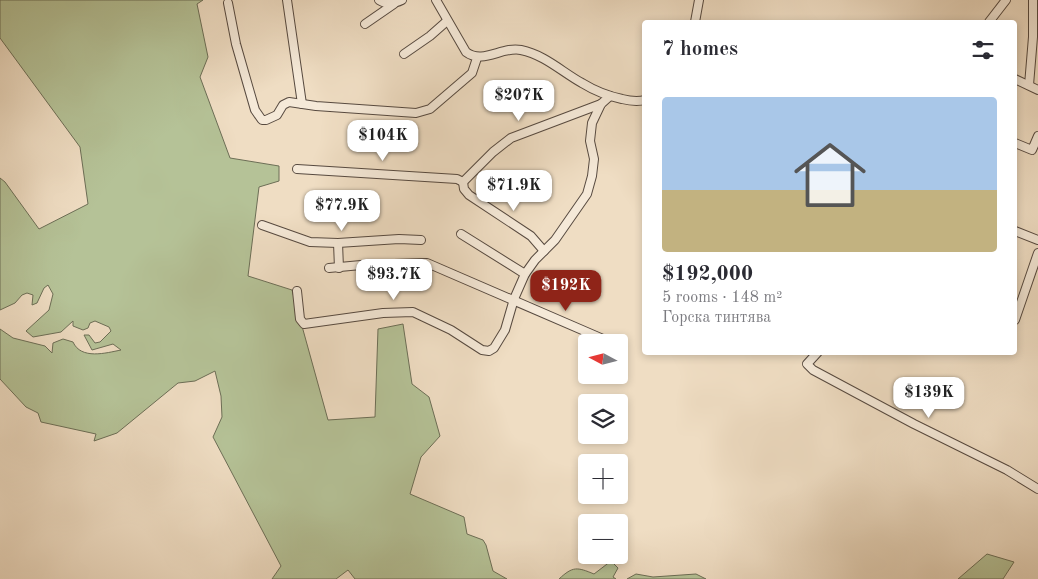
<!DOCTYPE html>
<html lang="en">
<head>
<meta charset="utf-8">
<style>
  body { margin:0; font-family:"Old Standard TT",serif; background:#f7f7f7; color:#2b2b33; height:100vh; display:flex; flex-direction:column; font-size:19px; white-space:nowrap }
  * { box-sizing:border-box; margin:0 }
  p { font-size:16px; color:#7c7c81 }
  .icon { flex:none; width:28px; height:28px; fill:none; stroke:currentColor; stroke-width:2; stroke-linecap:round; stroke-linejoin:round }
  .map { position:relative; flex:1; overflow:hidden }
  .sheet { position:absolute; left:642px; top:20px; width:375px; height:335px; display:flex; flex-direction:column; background:#fff; border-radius:5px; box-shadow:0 2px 8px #0003 }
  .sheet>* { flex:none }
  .needle { width:32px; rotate:277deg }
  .fabs { position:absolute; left:578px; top:334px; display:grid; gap:10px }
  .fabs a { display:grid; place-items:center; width:50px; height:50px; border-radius:5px; background:#fff; box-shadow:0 2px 8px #0003; font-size:25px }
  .price { position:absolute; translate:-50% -42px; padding:0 11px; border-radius:10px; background:#fff; color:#222; font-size:16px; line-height:32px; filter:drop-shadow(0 1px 2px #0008) }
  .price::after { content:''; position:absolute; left:50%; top:30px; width:15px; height:11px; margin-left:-8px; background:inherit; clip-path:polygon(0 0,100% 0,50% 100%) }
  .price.active { background:#8f2418; color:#fff }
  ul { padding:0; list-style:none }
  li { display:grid; align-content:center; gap:10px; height:265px; padding:0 20px }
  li+li { border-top:1px solid #e1e1e2 }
  li span { display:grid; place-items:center; height:155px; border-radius:5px; color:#555 }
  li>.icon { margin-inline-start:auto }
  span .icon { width:90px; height:90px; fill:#fffc; stroke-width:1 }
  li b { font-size:21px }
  h2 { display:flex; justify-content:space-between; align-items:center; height:60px; padding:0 20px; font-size:21px }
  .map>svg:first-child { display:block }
  .green { fill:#b5c297; stroke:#6c6e56 }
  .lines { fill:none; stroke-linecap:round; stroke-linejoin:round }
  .minor-casing { stroke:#574a40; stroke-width:10 }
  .minor { stroke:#f5e9d8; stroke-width:8 }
</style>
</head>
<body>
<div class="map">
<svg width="1038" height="579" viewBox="0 0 1038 579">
  <rect width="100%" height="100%" fill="#efddc3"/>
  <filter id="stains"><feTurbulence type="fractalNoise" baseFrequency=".004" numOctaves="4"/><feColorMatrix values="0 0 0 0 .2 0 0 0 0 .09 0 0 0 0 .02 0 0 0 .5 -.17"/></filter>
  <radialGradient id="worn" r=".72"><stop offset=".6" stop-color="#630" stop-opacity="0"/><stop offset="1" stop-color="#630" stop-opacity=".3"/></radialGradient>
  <g class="green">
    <path d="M 0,0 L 203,0 L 197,4 L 208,57 L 200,77 L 230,158 L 279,166 L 279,181 L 259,187 L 248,276 L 292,290 L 328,420 L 375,417 L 378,329 L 403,324 L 412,384 L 429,397 L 440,436 L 421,457 L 410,494 L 464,517 L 467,534 L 483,540 L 486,545 L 493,571 L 507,579 L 355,579 L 348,570 L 336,579 L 272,579 L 281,566 L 213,437 L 222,417 L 221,396 L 215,371 L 195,381 L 178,383 L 117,433 L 94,441 L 96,434 L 41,422 L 38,413 L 26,407 L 0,379 L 0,329 L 13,338 L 45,346 L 52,353 L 53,343 L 63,339 L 73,342 C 81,360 106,353 121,350 L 113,344 L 92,350 L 84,335 L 89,335 L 95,343 L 100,342 L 111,331 L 109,327 L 95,321 L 90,323 L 88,328 L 83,330 L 73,326 L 73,321 L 61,332 L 33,337 L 26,331 L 49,310 L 53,294 L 48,285 L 44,288 L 37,303 L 32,305 L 33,295 L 27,293 L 22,295 L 15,303 L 0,310 L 0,178 L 5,182 L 39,229 L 88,204 L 80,147 L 0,38 Z"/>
    <path d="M 987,554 L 1014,562 L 1003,579 L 958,579 Z"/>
    <path d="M 611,561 L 618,568 L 613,577 L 616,579 L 559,579 C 573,566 577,567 594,574 Z"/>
    <path d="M 636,574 L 653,577 L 696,574 L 706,579 L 627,579 Z"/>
  </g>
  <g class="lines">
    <defs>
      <g id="minor">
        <path d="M 287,0 L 302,104"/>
        <path d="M 379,0 C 387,5 394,4 402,0"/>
        <path d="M 436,0 L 466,52 C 483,65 502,46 521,50 C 545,55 562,72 582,83 C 595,91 608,96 622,99 C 630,101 637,102 645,100"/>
        <path d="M 228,3 L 236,44 L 255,110 L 262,120 L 266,120 L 277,115 L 283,105 L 289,102 L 316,106 L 416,113 L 430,109 L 472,73 L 477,58"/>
        <path d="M 695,22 L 699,0"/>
        <path d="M 989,22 L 1006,0"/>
        <path d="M 365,24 L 394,4"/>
        <path d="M 404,54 L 430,36 L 447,21"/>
        <path d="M 1015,79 L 1038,90"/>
        <path d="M 1029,85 L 1033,37 L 1033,0"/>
        <path d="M 1015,143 L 1032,150 L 1038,136"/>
        <path d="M 297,169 L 457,179 L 463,182"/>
        <path d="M 463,182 L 493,152 L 511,138 L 601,104"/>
        <path d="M 463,182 L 464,189 L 469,195 L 531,236 L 544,251"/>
        <path d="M 262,225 L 310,242 L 338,243 L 399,239 L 421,240"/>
        <path d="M 1015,231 L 1038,240"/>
        <path d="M 461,234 L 525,274"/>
        <path d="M 338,243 L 339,268"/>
        <path d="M 329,268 L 361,265 L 427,263 L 610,342"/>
        <path d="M 297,291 L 300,319 L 304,324 L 383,313 L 413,312 L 451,330 L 482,350 L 489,351 L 494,348 L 505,330 L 514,299 L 525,274 L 535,260 L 555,240 L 587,194 L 592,176 L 594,159 L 590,141 L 592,123 L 601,104 L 610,96"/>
        <path d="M 1015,320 L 1038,253"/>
        <path d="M 818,352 L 807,364 L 813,370 L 914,424 L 1007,470 L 1038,489"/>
      </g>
    </defs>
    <use href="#minor" class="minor-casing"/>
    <use href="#minor" class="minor"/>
  </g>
  <rect width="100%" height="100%" filter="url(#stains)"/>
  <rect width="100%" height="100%" fill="url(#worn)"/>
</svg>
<div class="fabs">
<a><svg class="needle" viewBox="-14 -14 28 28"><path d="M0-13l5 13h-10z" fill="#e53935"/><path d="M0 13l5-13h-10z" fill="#7c7c81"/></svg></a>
<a><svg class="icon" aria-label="layers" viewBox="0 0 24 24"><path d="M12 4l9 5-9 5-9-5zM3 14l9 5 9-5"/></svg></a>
<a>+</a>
<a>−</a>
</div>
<b class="price" style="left:519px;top:122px">$207K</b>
<b class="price" style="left:383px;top:162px">$104K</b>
<b class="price" style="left:514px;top:212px">$71.9K</b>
<b class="price" style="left:342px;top:232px">$77.9K</b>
<b class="price" style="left:394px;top:301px">$93.7K</b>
<b class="price active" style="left:566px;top:312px">$192K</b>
<b class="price" style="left:929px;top:419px">$139K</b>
<section class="sheet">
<h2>7 homes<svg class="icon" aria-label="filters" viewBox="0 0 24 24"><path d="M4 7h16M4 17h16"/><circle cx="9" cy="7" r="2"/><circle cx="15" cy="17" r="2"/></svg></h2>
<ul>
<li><span style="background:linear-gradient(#a9c7e8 60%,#c2b280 0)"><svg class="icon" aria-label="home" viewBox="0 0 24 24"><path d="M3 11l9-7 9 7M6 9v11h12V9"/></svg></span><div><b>$192,000</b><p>5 rooms · 148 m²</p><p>Горска тинтява</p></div></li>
</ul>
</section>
</div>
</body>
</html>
